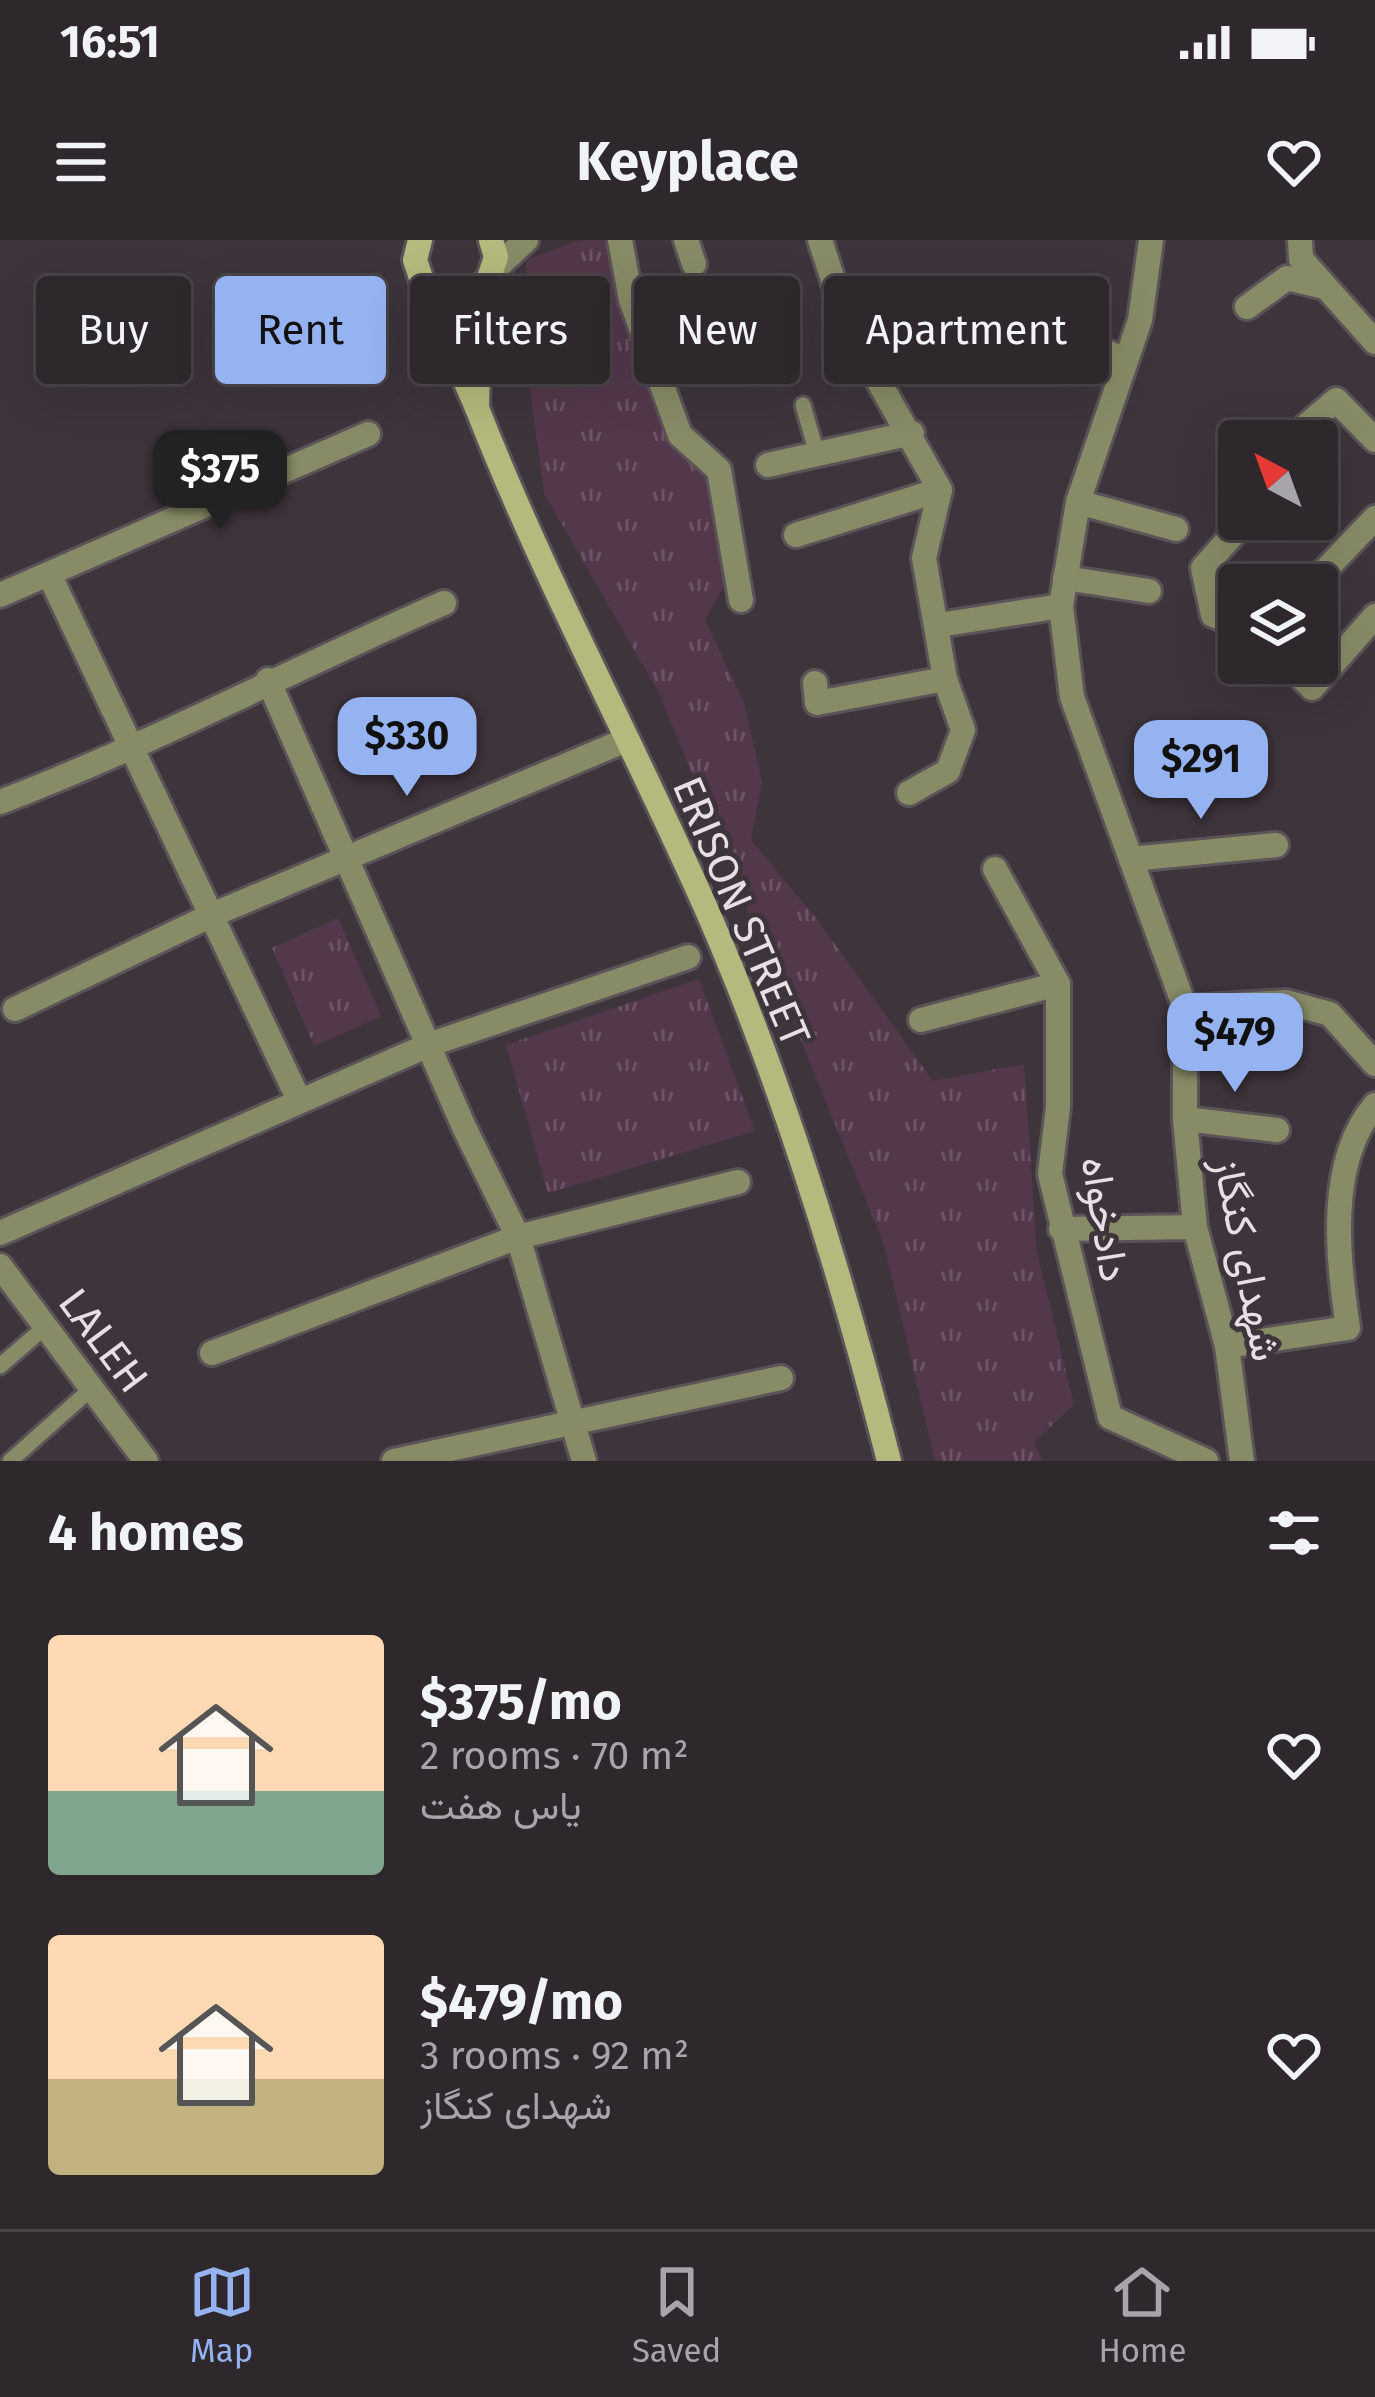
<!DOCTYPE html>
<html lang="en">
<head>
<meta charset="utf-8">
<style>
  body { margin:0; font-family:"Fira Sans",Vazirmatn,sans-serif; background:#3a3338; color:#f1f3f6; height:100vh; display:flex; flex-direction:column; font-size:45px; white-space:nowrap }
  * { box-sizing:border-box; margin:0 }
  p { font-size:39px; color:#a7a5a9 }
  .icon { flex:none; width:66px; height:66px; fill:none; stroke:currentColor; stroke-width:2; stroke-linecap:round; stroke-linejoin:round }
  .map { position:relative; height:1221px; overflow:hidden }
  .side { display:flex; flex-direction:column; background:#2e272c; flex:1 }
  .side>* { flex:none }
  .hud { position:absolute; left:36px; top:36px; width:1305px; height:108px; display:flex; gap:24px }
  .needle { width:78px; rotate:319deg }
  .fabs { position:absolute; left:1218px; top:180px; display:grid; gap:24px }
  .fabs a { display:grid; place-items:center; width:120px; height:120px; border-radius:12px; background:#2e272c; box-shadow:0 12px 48px #0002,0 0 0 3px #494448; font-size:60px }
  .price { position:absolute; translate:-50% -102px; padding:0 27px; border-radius:24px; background:#95b2f1; color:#111; font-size:39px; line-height:78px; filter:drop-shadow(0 3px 6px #0008) }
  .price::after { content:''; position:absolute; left:50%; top:72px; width:36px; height:27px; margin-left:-18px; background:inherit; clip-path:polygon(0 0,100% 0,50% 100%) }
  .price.on { background:#222; color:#fff }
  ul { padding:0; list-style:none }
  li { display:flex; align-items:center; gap:36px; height:300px; padding:0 48px }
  li span { display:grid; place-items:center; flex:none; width:336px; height:240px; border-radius:12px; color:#555 }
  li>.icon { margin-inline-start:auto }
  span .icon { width:144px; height:144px; fill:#fffc; stroke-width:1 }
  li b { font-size:51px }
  h2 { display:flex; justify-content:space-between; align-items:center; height:144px; padding:0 48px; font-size:51px }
  .tag { padding:0 42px; border-radius:12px; background:#2e272c; box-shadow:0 12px 48px #0002,0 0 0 3px #494448; font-size:42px; line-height:108px }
  .tag.on { background:#95b2f1; color:#111 }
  .status { display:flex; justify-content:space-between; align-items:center; height:84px; padding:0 60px; background:#2e272c; direction:ltr }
  .status svg { height:33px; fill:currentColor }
  header { display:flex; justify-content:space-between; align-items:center; height:156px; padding:0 48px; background:#2e272c; font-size:54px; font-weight:700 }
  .dock { display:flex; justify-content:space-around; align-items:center; height:168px; border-top:3px solid #494448; background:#2e272c; font-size:33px; color:#a7a5a9 }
  .dock a { display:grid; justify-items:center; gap:6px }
  .dock .on { color:#95b2f1 }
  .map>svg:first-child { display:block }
  .grass { fill:url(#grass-tufts) }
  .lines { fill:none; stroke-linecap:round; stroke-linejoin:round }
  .service-casing { stroke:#5c5359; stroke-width:21 }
  .minor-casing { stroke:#5c5359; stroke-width:30 }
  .tertiary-casing { stroke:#5c5359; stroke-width:30 }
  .secondary-casing { stroke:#5c5359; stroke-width:30 }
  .service { stroke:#878b66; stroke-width:15 }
  .minor { stroke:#878b66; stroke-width:24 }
  .tertiary { stroke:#878b66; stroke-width:24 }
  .secondary { stroke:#b4ba7d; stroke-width:24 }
  .labels { text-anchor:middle; stroke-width:10; stroke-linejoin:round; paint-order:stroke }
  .street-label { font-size:42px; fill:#e6dfe4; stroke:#3e343b }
</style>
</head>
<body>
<div class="status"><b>16:51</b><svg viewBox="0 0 49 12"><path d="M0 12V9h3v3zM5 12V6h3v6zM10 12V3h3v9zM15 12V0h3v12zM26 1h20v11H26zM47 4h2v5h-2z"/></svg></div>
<header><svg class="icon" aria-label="menu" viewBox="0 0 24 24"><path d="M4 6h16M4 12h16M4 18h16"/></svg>Keyplace<svg class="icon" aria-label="heart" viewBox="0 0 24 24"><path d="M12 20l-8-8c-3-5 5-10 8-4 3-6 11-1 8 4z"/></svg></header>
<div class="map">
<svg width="1375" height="1221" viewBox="0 0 1375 1221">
  <defs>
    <pattern id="grass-tufts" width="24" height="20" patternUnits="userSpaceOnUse" patternTransform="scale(3)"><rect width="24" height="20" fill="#53384b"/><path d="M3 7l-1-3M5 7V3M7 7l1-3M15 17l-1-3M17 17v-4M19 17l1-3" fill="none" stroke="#6c5465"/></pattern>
  </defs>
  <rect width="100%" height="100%" fill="#3e343b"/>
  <g class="grass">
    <path d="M 581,0 L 612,0 L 664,168 L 702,193 L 712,246 L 740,317 L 705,380 L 744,463 L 762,542 L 751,600 L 816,678 L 933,841 L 1024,824 L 1037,1013 L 1074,1165 L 1034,1202 L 1042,1221 L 935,1221 L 884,1004 L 659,453 L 544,253 L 523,96 L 527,20 Z"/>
    <path d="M 338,678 L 381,776 L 314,806 L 272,708 Z"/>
    <path d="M 699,739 L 755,891 L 548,953 L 506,805 Z"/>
  </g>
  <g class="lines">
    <defs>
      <g id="service">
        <path d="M 803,165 L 817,214"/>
        <path d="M 0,1126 L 45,1087"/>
        <path d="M 10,1221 L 92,1148"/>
      </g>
      <g id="minor">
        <path d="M 620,0 L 631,60 L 680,195 L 719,230 L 741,360"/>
        <path d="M 686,0 L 694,24"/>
        <path d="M 820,0 L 849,89 L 940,250 L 924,318 L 945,439 L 963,490 L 948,531 L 909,553"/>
        <path d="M 1300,0 L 1301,19 L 1375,102"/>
        <path d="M 494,30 L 526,0"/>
        <path d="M 1247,67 L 1287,38 L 1325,47"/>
        <path d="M 849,89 L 1004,70 L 1126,120"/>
        <path d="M 1300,191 L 1336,160 L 1375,200"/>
        <path d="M 768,225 L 912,193"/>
        <path d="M 1078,262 L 1176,289"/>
        <path d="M 796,295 L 940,250"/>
        <path d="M 49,334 L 299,860"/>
        <path d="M 1065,338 L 1149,351"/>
        <path d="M 1311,345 L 1375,278"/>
        <path d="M 0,355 L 368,194"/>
        <path d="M 939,385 L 1061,366"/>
        <path d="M 1239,386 L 1213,375 L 1203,328 L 1247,279"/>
        <path d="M 1287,423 L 1312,448 L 1375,376"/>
        <path d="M 268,440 L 464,887 L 518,997 L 584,1221"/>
        <path d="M 815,443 L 817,463 L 945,439"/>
        <path d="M 0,562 C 152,504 295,428 444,363"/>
        <path d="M 1131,619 L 1276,605"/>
        <path d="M 995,629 L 1058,744 L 1058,867 L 1050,934 L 1110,1177 L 1206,1221"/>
        <path d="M 1185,768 L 1286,762 L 1330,774 L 1375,824"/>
        <path d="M 15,769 L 212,675 L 626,500"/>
        <path d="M 921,780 L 1058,744"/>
        <path d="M 1185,879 L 1277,890"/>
        <path d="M 1061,989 L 1195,987"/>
        <path d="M 0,993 L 431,804 L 688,717"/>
        <path d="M 1227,1106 L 1348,1088 C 1338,1019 1326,923 1375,865"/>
        <path d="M 212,1113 L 518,997 L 738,942"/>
        <path d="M 394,1221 L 781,1138"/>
      </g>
      <g id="tertiary">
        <path d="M 1151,0 L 1140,80 L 1078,262 L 1061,366 L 1072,457 L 1185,768 L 1185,879 L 1195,987 L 1227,1106 L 1242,1221"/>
        <path d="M 0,1026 L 146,1221"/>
      </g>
      <g id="secondary">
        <path d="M 420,0 L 415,20 L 423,44 L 457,59 L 488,41 L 496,17 L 491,0"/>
        <path d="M 423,44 L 477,168 L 480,50"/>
        <path d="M 477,168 C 545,342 634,504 709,675 C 785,850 842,1037 889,1221"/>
      </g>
    </defs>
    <use href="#service" class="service-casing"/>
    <use href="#minor" class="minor-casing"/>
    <use href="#tertiary" class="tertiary-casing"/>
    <use href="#secondary" class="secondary-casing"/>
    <use href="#service" class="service"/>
    <use href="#minor" class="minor"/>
    <use href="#tertiary" class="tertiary"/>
    <use href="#secondary" class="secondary"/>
  </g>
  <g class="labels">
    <g class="street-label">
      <text transform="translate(742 671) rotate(67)" y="15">ERISON STREET</text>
      <text transform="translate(1106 979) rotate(81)" y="15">دادخواه</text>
      <text transform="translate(1248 1019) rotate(79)" y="15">شهدای کنگاز</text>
      <text transform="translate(104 1100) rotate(53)" y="15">LALEH</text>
    </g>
  </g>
</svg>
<div class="fabs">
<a><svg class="needle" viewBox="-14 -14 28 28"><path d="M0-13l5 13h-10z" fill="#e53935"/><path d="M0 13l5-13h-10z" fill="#a7a5a9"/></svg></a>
<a><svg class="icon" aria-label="layers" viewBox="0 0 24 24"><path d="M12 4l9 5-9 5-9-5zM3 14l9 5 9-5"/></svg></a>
</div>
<b class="price on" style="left:220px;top:292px">$375</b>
<b class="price" style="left:407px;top:559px">$330</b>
<b class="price" style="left:1201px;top:582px">$291</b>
<b class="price" style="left:1235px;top:855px">$479</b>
<div class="hud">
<a class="tag">Buy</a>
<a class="tag on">Rent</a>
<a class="tag">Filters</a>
<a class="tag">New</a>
<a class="tag">Apartment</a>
</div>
</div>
<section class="side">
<h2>4 homes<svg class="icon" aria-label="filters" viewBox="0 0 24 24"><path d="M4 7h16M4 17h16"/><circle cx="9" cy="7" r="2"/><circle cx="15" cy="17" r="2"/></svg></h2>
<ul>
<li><span style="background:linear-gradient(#ffd9b3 65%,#7fa58c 0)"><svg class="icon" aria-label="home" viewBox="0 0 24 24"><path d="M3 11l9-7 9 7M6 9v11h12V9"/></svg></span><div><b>$375/mo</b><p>2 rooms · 70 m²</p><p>یاس هفت</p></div><svg class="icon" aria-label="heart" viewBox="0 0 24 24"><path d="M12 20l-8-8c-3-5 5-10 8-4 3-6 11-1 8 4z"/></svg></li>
<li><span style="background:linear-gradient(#ffd9b3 60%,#c2b280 0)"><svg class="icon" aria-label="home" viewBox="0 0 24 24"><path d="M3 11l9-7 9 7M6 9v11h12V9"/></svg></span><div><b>$479/mo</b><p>3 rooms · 92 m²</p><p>شهدای کنگاز</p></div><svg class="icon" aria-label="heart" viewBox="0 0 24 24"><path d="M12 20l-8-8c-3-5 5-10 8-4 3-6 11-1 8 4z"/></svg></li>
</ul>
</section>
<nav class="dock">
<a class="on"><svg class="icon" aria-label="map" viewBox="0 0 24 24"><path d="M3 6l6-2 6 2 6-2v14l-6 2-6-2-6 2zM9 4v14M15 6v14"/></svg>Map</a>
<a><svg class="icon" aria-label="saved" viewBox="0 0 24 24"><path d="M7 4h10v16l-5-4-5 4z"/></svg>Saved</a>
<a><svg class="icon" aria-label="home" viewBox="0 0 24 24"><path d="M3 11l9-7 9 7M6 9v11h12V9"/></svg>Home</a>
</nav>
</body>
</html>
